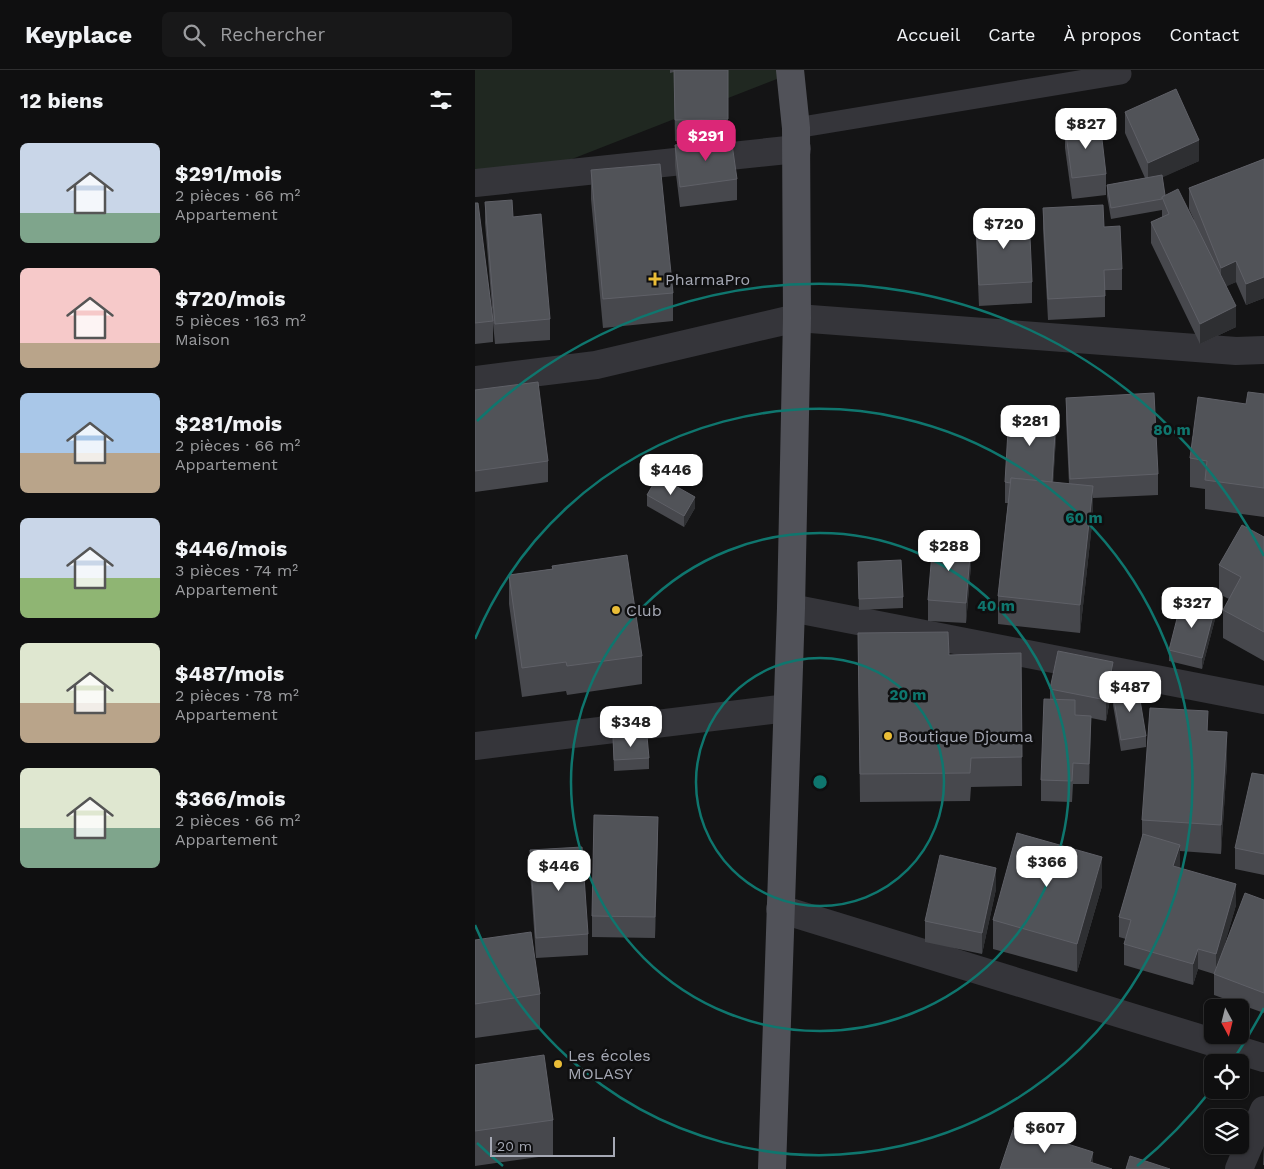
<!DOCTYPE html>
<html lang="fr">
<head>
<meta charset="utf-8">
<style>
  body { margin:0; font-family:"Work Sans",sans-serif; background:#181819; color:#f1f3f6; height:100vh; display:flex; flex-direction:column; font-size:19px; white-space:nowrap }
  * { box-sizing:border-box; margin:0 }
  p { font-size:16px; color:#9b9c9f }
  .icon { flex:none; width:28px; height:28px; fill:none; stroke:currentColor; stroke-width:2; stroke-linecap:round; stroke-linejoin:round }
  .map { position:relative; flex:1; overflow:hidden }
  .drawer { display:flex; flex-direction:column; background:#0f0f10; width:475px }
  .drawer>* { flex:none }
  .needle { width:32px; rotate:173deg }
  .controls { position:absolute; left:729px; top:929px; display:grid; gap:10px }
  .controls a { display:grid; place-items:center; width:45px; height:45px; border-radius:8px; background:#0f0f10; box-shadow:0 1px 4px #0004,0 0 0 1px #2f2f30; font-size:25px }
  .scale { position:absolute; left:15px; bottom:12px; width:125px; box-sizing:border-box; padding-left:5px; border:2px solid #a6a9b5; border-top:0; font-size:14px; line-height:18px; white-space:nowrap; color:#a6a9b5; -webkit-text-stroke:4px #0f0f10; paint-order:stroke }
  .price { position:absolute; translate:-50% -42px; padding:0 11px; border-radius:10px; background:#fff; color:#222; font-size:16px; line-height:32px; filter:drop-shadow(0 1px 2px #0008) }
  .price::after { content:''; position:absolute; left:50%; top:30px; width:15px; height:11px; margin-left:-8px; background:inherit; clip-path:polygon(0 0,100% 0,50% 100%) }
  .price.on { background:#db2777; color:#fff }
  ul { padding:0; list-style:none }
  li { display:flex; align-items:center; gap:15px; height:125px; padding:0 20px }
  li span { display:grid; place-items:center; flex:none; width:140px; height:100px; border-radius:8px; color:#555 }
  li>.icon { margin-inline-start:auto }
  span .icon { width:60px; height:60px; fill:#fffc; stroke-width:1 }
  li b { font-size:21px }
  h2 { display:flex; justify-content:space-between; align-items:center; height:60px; padding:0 20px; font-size:21px }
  header { display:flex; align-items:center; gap:30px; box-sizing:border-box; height:70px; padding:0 25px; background:#0f0f10; border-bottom:1px solid #2f2f30 }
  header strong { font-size:24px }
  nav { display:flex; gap:28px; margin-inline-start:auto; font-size:18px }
  .search { width:350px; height:45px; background:#181819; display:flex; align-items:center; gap:12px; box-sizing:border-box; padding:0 18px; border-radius:8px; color:#9b9c9f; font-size:19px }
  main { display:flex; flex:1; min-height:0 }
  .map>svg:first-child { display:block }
  .green { fill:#202821 }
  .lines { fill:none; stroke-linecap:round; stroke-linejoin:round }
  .service { stroke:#35353a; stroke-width:21 }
  .minor { stroke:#35353a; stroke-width:28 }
  .primary { stroke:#515259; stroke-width:28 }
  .wall { fill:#47484d }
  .shaded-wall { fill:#2e2f32 }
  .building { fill:#515358; stroke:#5f6067 }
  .ring { fill:none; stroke:#0f766e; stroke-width:2.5 }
  .poi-dot { fill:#eabd37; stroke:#0f0f10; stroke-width:2 }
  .labels { text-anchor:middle; stroke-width:5; stroke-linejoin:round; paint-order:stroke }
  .poi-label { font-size:16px; fill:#a6a9b5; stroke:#0f0f10; text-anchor:start }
  .centre { fill:#0f766e; stroke:#0f0f10; stroke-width:2.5 }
  .ring-label { font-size:15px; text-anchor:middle; font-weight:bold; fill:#0f766e; stroke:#0f0f10; stroke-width:5; stroke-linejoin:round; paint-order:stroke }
</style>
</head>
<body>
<header>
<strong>Keyplace</strong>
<div class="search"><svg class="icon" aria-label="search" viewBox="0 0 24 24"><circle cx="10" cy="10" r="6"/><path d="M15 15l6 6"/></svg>Rechercher</div>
<nav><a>Accueil</a><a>Carte</a><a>À propos</a><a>Contact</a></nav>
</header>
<main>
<section class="drawer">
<h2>12 biens<svg class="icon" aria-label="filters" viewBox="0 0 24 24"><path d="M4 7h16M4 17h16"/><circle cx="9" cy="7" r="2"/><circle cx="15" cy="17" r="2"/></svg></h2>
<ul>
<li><span style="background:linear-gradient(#c9d6e8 70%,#7fa58c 0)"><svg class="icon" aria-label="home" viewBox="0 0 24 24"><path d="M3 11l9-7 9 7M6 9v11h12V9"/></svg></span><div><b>$291/mois</b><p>2 pièces · 66 m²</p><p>Appartement</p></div></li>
<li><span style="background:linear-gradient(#f6c9c9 75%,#b9a48a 0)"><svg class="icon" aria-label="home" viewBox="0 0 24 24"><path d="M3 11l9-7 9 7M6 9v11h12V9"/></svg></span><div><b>$720/mois</b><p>5 pièces · 163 m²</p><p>Maison</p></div></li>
<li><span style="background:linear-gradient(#a9c7e8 60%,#b9a48a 0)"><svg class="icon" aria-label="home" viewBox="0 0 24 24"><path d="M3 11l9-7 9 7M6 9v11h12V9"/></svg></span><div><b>$281/mois</b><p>2 pièces · 66 m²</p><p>Appartement</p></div></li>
<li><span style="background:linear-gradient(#c9d6e8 60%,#8fb573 0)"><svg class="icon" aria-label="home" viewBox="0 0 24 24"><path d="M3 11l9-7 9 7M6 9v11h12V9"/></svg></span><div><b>$446/mois</b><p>3 pièces · 74 m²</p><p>Appartement</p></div></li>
<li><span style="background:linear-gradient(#dfe7d0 60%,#b9a48a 0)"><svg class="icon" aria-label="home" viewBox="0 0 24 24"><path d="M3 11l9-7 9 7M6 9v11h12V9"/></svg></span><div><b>$487/mois</b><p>2 pièces · 78 m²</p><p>Appartement</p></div></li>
<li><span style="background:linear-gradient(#dfe7d0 60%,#7fa58c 0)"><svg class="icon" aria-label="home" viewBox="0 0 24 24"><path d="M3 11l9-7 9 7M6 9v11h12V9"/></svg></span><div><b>$366/mois</b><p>2 pièces · 66 m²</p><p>Appartement</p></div></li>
</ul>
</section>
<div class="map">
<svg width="789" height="1099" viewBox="0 0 789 1099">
  <rect width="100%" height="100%" fill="#141415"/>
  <path class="green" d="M 0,0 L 325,0 L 0,127 Z"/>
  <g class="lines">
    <path class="service" d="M 321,58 L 646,4"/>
    <g class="minor">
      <path d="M 0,113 L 322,79"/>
      <path d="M 0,310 L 121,295 L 322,248 L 761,281 L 789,280"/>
      <path d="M 316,538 L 789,630"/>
      <path d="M 0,676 L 312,638"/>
      <path d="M 305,839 L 789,988"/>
      <path d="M 764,1099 L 789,1040"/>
    </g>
    <path class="primary" d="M 297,1099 L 316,538 L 322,248 L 321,58 L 315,0"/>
  </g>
  <g class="wall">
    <path d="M 195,0 L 253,0 L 253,68 L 262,109 L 262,130 L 205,137 L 200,96 L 200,75 L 235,70 L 200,71 L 199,2 L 195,3 Z"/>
    <path d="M 650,42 L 724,91 L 687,107 L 690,126 L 719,150 L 714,139 L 714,118 L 789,89 L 789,228 L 771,235 L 761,212 L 751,216 L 761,257 L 725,274 L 676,173 L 676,152 L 687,147 L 687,140 L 636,149 L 632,126 L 632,115 L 670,108 L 650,63 Z"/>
    <path d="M 590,57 L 631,104 L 631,125 L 597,129 L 590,78 Z"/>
    <path d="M 116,100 L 198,223 L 198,251 L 128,258 L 116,129 Z"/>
    <path d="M 10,132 L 38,147 L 75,249 L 75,270 L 20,274 L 18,253 L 18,272 L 0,274 L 0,133 L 18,249 L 10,153 Z"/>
    <path d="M 568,138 L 629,157 L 647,199 L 647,220 L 630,220 L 630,247 L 573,250 L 568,159 Z"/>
    <path d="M 501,147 L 557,212 L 557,233 L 504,236 L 501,168 Z"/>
    <path d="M 0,320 L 73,391 L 73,412 L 0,422 Z"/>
    <path d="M 789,324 L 789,447 L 730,439 L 730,419 L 715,417 L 715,388 L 771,334 Z"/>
    <path d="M 591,328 L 683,404 L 683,425 L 618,428 L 618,445 L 605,563 L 523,554 L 523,526 L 533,433 L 530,433 L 530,412 L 581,367 L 578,412 L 594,414 L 591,349 Z"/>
    <path d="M 172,425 L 220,438 L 209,457 L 172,436 Z"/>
    <path d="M 789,467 L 789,591 L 748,568 L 748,540 L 754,529 L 744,524 L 744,495 Z"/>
    <path d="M 496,495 L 491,553 L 453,551 L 453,530 Z"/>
    <path d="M 77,496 L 167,586 L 167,614 L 92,625 L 91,621 L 47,627 L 34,534 L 34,505 L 77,499 Z"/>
    <path d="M 383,503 L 428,527 L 428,538 L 384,540 Z"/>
    <path d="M 740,549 L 727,599 L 694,591 L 694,580 Z"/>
    <path d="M 383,563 L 474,585 L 546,583 L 547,716 L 496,717 L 495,731 L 385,732 Z"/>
    <path d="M 638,613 L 631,651 L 616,648 L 614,714 L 598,714 L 597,732 L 566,731 L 566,710 L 575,629 L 575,619 Z"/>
    <path d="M 649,614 L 671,666 L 671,677 L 646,681 L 638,635 L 638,624 L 649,622 Z"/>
    <path d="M 733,661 L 752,691 L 746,784 L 705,781 L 704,797 L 761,835 L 747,883 L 789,830 L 789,943 L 739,925 L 739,904 L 723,899 L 718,915 L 649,895 L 649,874 L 651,869 L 644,867 L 644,847 L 667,769 L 667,750 Z"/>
    <path d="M 138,668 L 174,688 L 174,699 L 139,701 Z"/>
    <path d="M 789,705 L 789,805 L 760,799 L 760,778 Z"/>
    <path d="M 183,767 L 180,868 L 117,867 L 117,846 Z"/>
    <path d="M 55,780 L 113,864 L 113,885 L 61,888 L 55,801 Z"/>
    <path d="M 627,816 L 602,902 L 518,879 L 518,850 Z"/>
    <path d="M 521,819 L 507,884 L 450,872 L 450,851 Z"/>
    <path d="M 0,870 L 65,924 L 65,959 L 0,968 Z"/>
    <path d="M 0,995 L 78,1050 L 78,1085 L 0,1096 Z"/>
    <path d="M 789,1073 L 789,1095 L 788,1095 Z"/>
  </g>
  <g class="shaded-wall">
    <path d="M 724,70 L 724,91 L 673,114 L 673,93 Z"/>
    <path d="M 761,191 L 761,212 L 746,219 L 746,198 Z"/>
    <path d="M 789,207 L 789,228 L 771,235 L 771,214 Z"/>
    <path d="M 761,236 L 761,257 L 725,274 L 725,254 Z"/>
    <path d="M 581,346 L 581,367 L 577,436 L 577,415 Z"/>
    <path d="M 618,416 L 618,445 L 605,563 L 605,535 Z"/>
    <path d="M 220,427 L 220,438 L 209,457 L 209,446 Z"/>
    <path d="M 496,474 L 496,495 L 491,553 L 491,533 Z"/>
    <path d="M 740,538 L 740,549 L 727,599 L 727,588 Z"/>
    <path d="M 638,592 L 638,613 L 631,651 L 631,630 Z"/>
    <path d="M 733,641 L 733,670 L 732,661 Z"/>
    <path d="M 616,646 L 616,666 L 614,714 L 614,694 Z"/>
    <path d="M 752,662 L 752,691 L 746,784 L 746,755 Z"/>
    <path d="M 183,747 L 183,767 L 180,868 L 180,847 Z"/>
    <path d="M 705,775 L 705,796 L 698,816 L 698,796 Z"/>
    <path d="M 627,787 L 627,816 L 602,902 L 602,874 Z"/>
    <path d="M 521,798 L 521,819 L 507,884 L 507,863 Z"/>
    <path d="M 761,814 L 761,835 L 741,905 L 741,884 Z"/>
    <path d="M 723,879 L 723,899 L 718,915 L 718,894 Z"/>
    <path d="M 618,1082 L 618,1099 L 615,1092 Z"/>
  </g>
  <g class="building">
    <path d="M 199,0 L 253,0 L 253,49 L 200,50 Z"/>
    <path d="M 701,19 L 724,70 L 673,93 L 650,42 Z"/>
    <path d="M 625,52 L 631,104 L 597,108 L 590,57 Z"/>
    <path d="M 256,67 L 262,109 L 205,117 L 200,75 Z"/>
    <path d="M 789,89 L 789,207 L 771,214 L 761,191 L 746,198 L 714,118 Z"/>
    <path d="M 185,94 L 198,223 L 128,229 L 116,100 Z"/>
    <path d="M 687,105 L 690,125 L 687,127 L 687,129 L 636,138 L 632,115 Z"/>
    <path d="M 703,119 L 761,236 L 725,254 L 676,152 L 694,144 L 687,127 Z"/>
    <path d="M 37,130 L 38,147 L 66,144 L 75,249 L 20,254 L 10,132 Z"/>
    <path d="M 0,133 L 3,133 L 18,251 L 0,253 Z"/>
    <path d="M 628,135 L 629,157 L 645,156 L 647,199 L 629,200 L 630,226 L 573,229 L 568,138 Z"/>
    <path d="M 554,144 L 557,212 L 504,215 L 501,147 Z"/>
    <path d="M 63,312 L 73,391 L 0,401 L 0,320 Z"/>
    <path d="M 773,322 L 789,324 L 789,418 L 730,410 L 732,391 L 715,388 L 723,327 L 771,334 Z"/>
    <path d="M 679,323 L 683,404 L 595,409 L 591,328 Z"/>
    <path d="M 534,343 L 581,346 L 577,412 L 536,408 L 535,413 L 530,412 Z"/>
    <path d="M 183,406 L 220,427 L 209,446 L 172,425 Z"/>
    <path d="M 536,408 L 618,416 L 605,535 L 523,526 Z"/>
    <path d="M 767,455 L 789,467 L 789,562 L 748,540 L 766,507 L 744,495 Z"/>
    <path d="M 458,471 L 496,474 L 491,533 L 453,530 Z"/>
    <path d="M 152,485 L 167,586 L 92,596 L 91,592 L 47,598 L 34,505 L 78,499 L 77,496 Z"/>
    <path d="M 426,490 L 428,527 L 384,529 L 383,492 Z"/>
    <path d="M 707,529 L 740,538 L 727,588 L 694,580 Z"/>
    <path d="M 473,562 L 474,585 L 546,583 L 547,687 L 496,688 L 495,703 L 385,704 L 383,563 Z"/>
    <path d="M 583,581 L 638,592 L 631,630 L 575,619 Z"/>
    <path d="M 662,612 L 671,666 L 646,670 L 638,624 L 650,621 L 649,614 Z"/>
    <path d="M 569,629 L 600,630 L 600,645 L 616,646 L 614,694 L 598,693 L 597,711 L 566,710 Z"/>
    <path d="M 675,638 L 733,641 L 732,661 L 752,662 L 746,755 L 667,750 Z"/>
    <path d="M 172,666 L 174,688 L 139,690 L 138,668 Z"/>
    <path d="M 777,703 L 789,705 L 789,784 L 760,778 Z"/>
    <path d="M 119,745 L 183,747 L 180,847 L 117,846 Z"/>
    <path d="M 542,763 L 627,787 L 602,874 L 518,850 Z"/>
    <path d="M 668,764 L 705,775 L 698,796 L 761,814 L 741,884 L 723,879 L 718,894 L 649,874 L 656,850 L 644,847 Z"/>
    <path d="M 107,777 L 113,864 L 61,868 L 55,780 Z"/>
    <path d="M 465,785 L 521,798 L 507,863 L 450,851 Z"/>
    <path d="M 770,823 L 789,830 L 789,923 L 739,904 Z"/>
    <path d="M 56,862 L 65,924 L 0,934 L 0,870 Z"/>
    <path d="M 69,985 L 78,1050 L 0,1061 L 0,995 Z"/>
    <path d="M 539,1057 L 618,1082 L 615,1092 L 637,1099 L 525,1099 Z"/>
    <path d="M 655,1086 L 695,1099 L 651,1099 Z"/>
  </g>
  <g class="ring">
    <circle cx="345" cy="712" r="124"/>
    <circle cx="345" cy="712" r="249"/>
    <path d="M0 569A373 373 0 1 1 0 855"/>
    <path d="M789 938A498 498 0 0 1 758 990M737 1019A498 498 0 0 1 662 1096M28 1096A498 498 0 0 1 2 1073M2 351A498 498 0 0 1 789 486"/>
  </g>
  <g class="poi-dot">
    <path d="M177.5 201.5h5v5h5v5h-5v5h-5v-5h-5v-5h5z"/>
    <circle cx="141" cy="540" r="5"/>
    <circle cx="413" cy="666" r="5"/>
    <circle cx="83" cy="994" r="5"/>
  </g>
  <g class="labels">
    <g class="poi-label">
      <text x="190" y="215">PharmaPro</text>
      <text x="151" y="546">Club</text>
      <text x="423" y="672">Boutique Djouma</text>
      <text x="93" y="991">Les écoles<tspan x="93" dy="18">MOLASY</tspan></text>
    </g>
  </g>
  <circle cx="345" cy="712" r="8" class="centre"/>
  <g class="ring-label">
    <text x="697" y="365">80 m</text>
    <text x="609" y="453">60 m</text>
    <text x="521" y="541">40 m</text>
    <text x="433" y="630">20 m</text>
  </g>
</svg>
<div class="controls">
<a><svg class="needle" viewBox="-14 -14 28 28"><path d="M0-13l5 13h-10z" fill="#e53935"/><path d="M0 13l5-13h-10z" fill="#9b9c9f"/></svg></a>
<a><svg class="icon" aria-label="locate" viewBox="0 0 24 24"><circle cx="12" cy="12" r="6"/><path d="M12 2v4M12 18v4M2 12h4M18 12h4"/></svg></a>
<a><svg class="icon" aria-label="layers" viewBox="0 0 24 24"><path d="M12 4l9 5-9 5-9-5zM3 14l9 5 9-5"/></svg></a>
</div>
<div class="scale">20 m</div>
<b class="price" style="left:611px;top:80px">$827</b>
<b class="price on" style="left:231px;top:92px">$291</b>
<b class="price" style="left:529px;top:180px">$720</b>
<b class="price" style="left:555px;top:377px">$281</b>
<b class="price" style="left:196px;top:426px">$446</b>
<b class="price" style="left:474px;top:502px">$288</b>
<b class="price" style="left:717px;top:559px">$327</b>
<b class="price" style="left:655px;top:643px">$487</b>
<b class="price" style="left:156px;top:678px">$348</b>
<b class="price" style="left:572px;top:818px">$366</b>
<b class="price" style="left:84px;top:822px">$446</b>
<b class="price" style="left:570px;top:1084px">$607</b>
</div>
</main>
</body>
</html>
